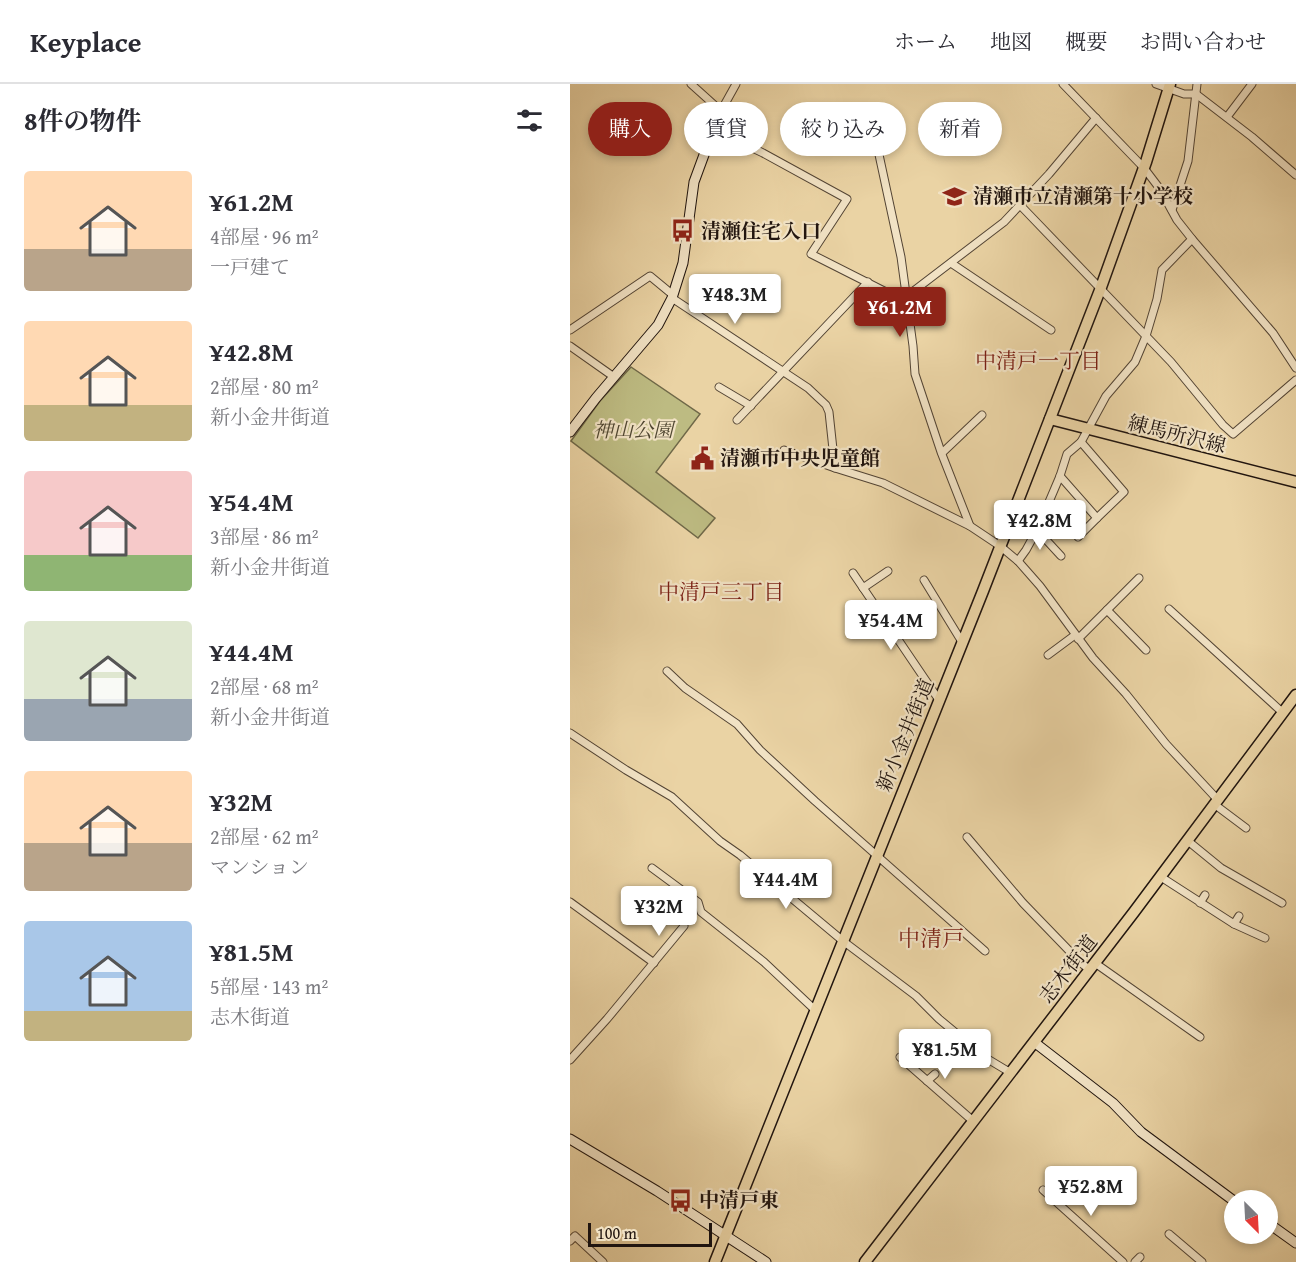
<!DOCTYPE html>
<html lang="ja">
<head>
<meta charset="utf-8">
<style>
  body { margin:0; font-family:"Gentium Book Plus","Noto Serif JP",serif; background:#f2f2f3; color:#2b2b33; height:100vh; display:flex; flex-direction:column; font-size:22px; white-space:nowrap }
  * { box-sizing:border-box; margin:0 }
  p { font-size:20px; color:#7c7c81 }
  .icon { flex:none; width:33px; height:33px; fill:none; stroke:currentColor; stroke-width:2; stroke-linecap:round; stroke-linejoin:round }
  .map { position:relative; flex:1; overflow:hidden }
  .details { display:flex; flex-direction:column; background:#fff; width:570px }
  .details>* { flex:none }
  .guide { position:absolute; left:18px; top:18px; width:570px; height:54px; display:flex; gap:12px }
  .needle { width:39px; rotate:156deg }
  .tools { position:absolute; left:654px; top:1106px; display:grid; gap:12px }
  .tools a { display:grid; place-items:center; width:54px; height:54px; border-radius:50%; background:#fff; box-shadow:0 3px 9px #0003; font-size:30px }
  .scale { position:absolute; left:18px; bottom:15px; width:124px; box-sizing:border-box; padding-left:6px; border:3px solid #21150f; border-top:0; font-size:16px; line-height:21px; white-space:nowrap; color:#21150f; -webkit-text-stroke:4px #f1e2c4; paint-order:stroke }
  .price { position:absolute; translate:-50% -51px; padding:0 14px; border-radius:6px; background:#fff; color:#222; font-size:20px; line-height:39px; filter:drop-shadow(0 2px 3px #0008) }
  .price::after { content:''; position:absolute; left:50%; top:36px; width:18px; height:14px; margin-left:-9px; background:inherit; clip-path:polygon(0 0,100% 0,50% 100%) }
  .price.on { background:#8f2418; color:#fff }
  ul { padding:0; list-style:none }
  li { display:flex; align-items:center; gap:18px; height:150px; padding:0 24px }
  li span { display:grid; place-items:center; flex:none; width:168px; height:120px; border-radius:6px; color:#555 }
  li>.icon { margin-inline-start:auto }
  span .icon { width:72px; height:72px; fill:#fffc; stroke-width:1 }
  li b { font-size:26px }
  h2 { display:flex; justify-content:space-between; align-items:center; height:72px; padding:0 24px; font-size:26px }
  .chip { padding:0 21px; border-radius:27px; background:#fff; box-shadow:0 3px 9px #0003; font-size:21px; line-height:54px }
  .chip.on { background:#8f2418; color:#fff }
  header { display:flex; align-items:center; gap:36px; box-sizing:border-box; height:84px; padding:0 30px; background:#fff; border-bottom:2px solid #e1e1e2 }
  header strong { font-size:28px }
  nav { display:flex; gap:33px; margin-inline-start:auto; font-size:21px }
  main { display:flex; flex:1; min-height:0 }
  .map>svg:first-child { display:block }
  .green { fill:#bdbb82; stroke:#6f6848; stroke-width:1.5 }
  .lines { fill:none; stroke-linecap:round; stroke-linejoin:round }
  .street-casing { stroke:#534434; stroke-width:9 }
  .secondary-casing { stroke:#21150f; stroke-width:11 }
  .primary-casing { stroke:#21150f; stroke-width:13 }
  .street { stroke:#f1e2c4; stroke-width:7 }
  .secondary { stroke:#f1e2c4; stroke-width:9 }
  .primary { stroke:#ead3a4; stroke-width:10 }
  .labels { text-anchor:middle; stroke-width:4.5; stroke-linejoin:round; paint-order:stroke }
  .poi-label { font-size:20px; font-weight:bold; fill:#21150f; stroke:#f1e2c4; text-anchor:start }
  .park-label { font-size:20px; font-style:italic; fill:#504732; stroke:#f1e2c4 }
  .street-label { font-size:20px; fill:#21150f; stroke:#f1e2c4 }
  .neighbourhood-label { font-size:21px; fill:#7a1f14; stroke:#f1e2c4 }
  .quarter-label { font-size:22px; fill:#7a1f14; stroke:#f1e2c4 }
</style>
</head>
<body>
<header>
<strong>Keyplace</strong>
<nav><a>ホーム</a><a>地図</a><a>概要</a><a>お問い合わせ</a></nav>
</header>
<main>
<section class="details">
<h2>8件の物件<svg class="icon" aria-label="filters" viewBox="0 0 24 24"><path d="M4 7h16M4 17h16"/><circle cx="9" cy="7" r="2"/><circle cx="15" cy="17" r="2"/></svg></h2>
<ul>
<li><span style="background:linear-gradient(#ffd9b3 65%,#b9a48a 0)"><svg class="icon" aria-label="home" viewBox="0 0 24 24"><path d="M3 11l9-7 9 7M6 9v11h12V9"/></svg></span><div><b>¥61.2M</b><p>4部屋 · 96 m²</p><p>一戸建て</p></div></li>
<li><span style="background:linear-gradient(#ffd9b3 70%,#c2b280 0)"><svg class="icon" aria-label="home" viewBox="0 0 24 24"><path d="M3 11l9-7 9 7M6 9v11h12V9"/></svg></span><div><b>¥42.8M</b><p>2部屋 · 80 m²</p><p>新小金井街道</p></div></li>
<li><span style="background:linear-gradient(#f6c9c9 70%,#8fb573 0)"><svg class="icon" aria-label="home" viewBox="0 0 24 24"><path d="M3 11l9-7 9 7M6 9v11h12V9"/></svg></span><div><b>¥54.4M</b><p>3部屋 · 86 m²</p><p>新小金井街道</p></div></li>
<li><span style="background:linear-gradient(#dfe7d0 65%,#9aa5b1 0)"><svg class="icon" aria-label="home" viewBox="0 0 24 24"><path d="M3 11l9-7 9 7M6 9v11h12V9"/></svg></span><div><b>¥44.4M</b><p>2部屋 · 68 m²</p><p>新小金井街道</p></div></li>
<li><span style="background:linear-gradient(#ffd9b3 60%,#b9a48a 0)"><svg class="icon" aria-label="home" viewBox="0 0 24 24"><path d="M3 11l9-7 9 7M6 9v11h12V9"/></svg></span><div><b>¥32M</b><p>2部屋 · 62 m²</p><p>マンション</p></div></li>
<li><span style="background:linear-gradient(#a9c7e8 75%,#c2b280 0)"><svg class="icon" aria-label="home" viewBox="0 0 24 24"><path d="M3 11l9-7 9 7M6 9v11h12V9"/></svg></span><div><b>¥81.5M</b><p>5部屋 · 143 m²</p><p>志木街道</p></div></li>
</ul>
</section>
<div class="map">
<svg width="726" height="1178" viewBox="0 0 726 1178">
  <rect width="100%" height="100%" fill="#ead3a4"/>
  <filter id="stains"><feTurbulence type="fractalNoise" baseFrequency=".00333" numOctaves="4"/><feColorMatrix values="0 0 0 0 .2 0 0 0 0 .09 0 0 0 0 .02 0 0 0 .5 -.17"/></filter>
  <radialGradient id="worn" r=".72"><stop offset=".6" stop-color="#630" stop-opacity="0"/><stop offset="1" stop-color="#630" stop-opacity=".3"/></radialGradient>
  <path class="green" d="M 61,283 L 130,330 L 86,388 L 145,434 L 128,454 L 1,357 L 30,317 Z"/>
  <g class="lines">
    <defs>
      <g id="street">
        <path d="M 121,0 L 151,27"/>
        <path d="M 493,0 L 574,84 L 590,105 L 607,136 L 622,155 L 703,249 L 726,284"/>
        <path d="M 586,0 L 614,10 L 626,10 L 682,53 L 726,91"/>
        <path d="M 657,33 L 682,0"/>
        <path d="M 145,46 L 193,69 L 277,115 L 241,170 L 338,219"/>
        <path d="M 305,52 L 331,173 L 343,262 L 345,290 L 371,368 L 400,442"/>
        <path d="M 138,60 L 151,27 L 166,0"/>
        <path d="M 450,121 L 601,278 L 653,341 L 663,350 L 726,296"/>
        <path d="M 602,126 L 618,77 L 627,0"/>
        <path d="M 381,179 L 481,246"/>
        <path d="M 337,212 L 434,138 L 479,90 L 526,34"/>
        <path d="M 102,214 L 238,304 L 256,321 L 259,328 L 265,384"/>
        <path d="M 0,246 L 80,192 L 103,211"/>
        <path d="M 0,262 L 44,293"/>
        <path d="M 149,303 L 181,322"/>
        <path d="M 167,336 L 298,198"/>
        <path d="M 214,366 L 265,384 L 313,399 L 400,442 L 430,462 L 448,477 L 470,502 L 523,574 L 556,610 L 596,660 L 647,715"/>
        <path d="M 372,369 L 412,331"/>
        <path d="M 490,392 L 527,434 L 554,408 L 511,358"/>
        <path d="M 467,446 L 491,472"/>
        <path d="M 508,453 L 527,434"/>
        <path d="M 448,477 L 456,466 L 467,446 L 490,392 L 497,370 L 511,358 L 536,312 L 565,278 L 576,252 L 587,215 L 592,186 L 622,155"/>
        <path d="M 283,489 L 369,616"/>
        <path d="M 354,496 L 392,558"/>
        <path d="M 293,504 L 318,487"/>
        <path d="M 599,525 L 712,628"/>
        <path d="M 537,526 L 576,566"/>
        <path d="M 508,555 L 569,494"/>
        <path d="M 478,571 L 505,551"/>
        <path d="M 97,587 L 115,604 L 167,640 L 190,666 L 245,717 L 415,867"/>
        <path d="M 0,649 L 56,686 L 102,713 L 150,757 L 170,771 L 273,857 L 346,912 L 369,935 L 416,974 L 441,989"/>
        <path d="M 644,720 L 676,744"/>
        <path d="M 397,753 L 453,819 L 511,879 L 520,886"/>
        <path d="M 618,757 L 651,784 L 712,819"/>
        <path d="M 82,784 L 128,818 L 131,828 L 194,878 L 245,926"/>
        <path d="M 591,793 L 664,840 L 695,854"/>
        <path d="M 0,818 L 84,879"/>
        <path d="M 630,819 L 635,811"/>
        <path d="M 664,840 L 669,832"/>
        <path d="M 525,879 L 630,953"/>
        <path d="M 330,973 L 403,1037"/>
        <path d="M 0,976 L 37,935 L 114,842"/>
        <path d="M 357,997 L 365,990"/>
        <path d="M 473,1106 L 553,1178"/>
        <path d="M 599,1150 L 632,1178"/>
        <path d="M 0,1157 L 5,1152 L 33,1178"/>
        <path d="M 565,1178 L 570,1173"/>
      </g>
      <g id="secondary">
        <path d="M 0,348 L 26,314 L 88,241 L 102,214 L 113,179 L 124,98 L 138,60"/>
        <path d="M 464,958 L 543,1019 L 571,1048 L 664,1117"/>
        <path d="M 0,1055 L 87,1107 L 196,1178"/>
        <path d="M 698,1139 L 726,1159"/>
      </g>
      <g id="primary">
        <path d="M 480,335 L 726,398"/>
        <path d="M 145,1178 L 413,507 L 530,206 L 576,78 L 600,0"/>
        <path d="M 295,1178 L 564,828 L 726,611"/>
      </g>
    </defs>
    <use href="#street" class="street-casing"/>
    <use href="#secondary" class="secondary-casing"/>
    <use href="#primary" class="primary-casing"/>
    <use href="#street" class="street"/>
    <use href="#secondary" class="secondary"/>
    <use href="#primary" class="primary"/>
  </g>
  <defs>
    <symbol id="school-bare" viewBox="-9 -9 18 18"><path d="M0-5L7-2L0 1L-7-2ZM-4 1L0 2.5L4 1V4Q0 6-4 4Z" fill="#8f2418" stroke="#f1e2c4" stroke-width="2.5" paint-order="stroke"/></symbol>
    <symbol id="bus-bare" viewBox="-9 -9 18 18"><path d="M-5-6H5V4H4V6H2V4H-2V6H-4V4H-5ZM-3.5-4V0h7V-4ZM-3.5 1.2v1.5H-2V1.2ZM2 1.2v1.5H3.5V1.2Z" fill="#8f2418" stroke="#f1e2c4" stroke-width="2.5" paint-order="stroke"/></symbol>
    <symbol id="civic-bare" viewBox="-9 -9 18 18"><path d="M-.6-6.5H3V-4.5H.6V-3L4-1V1h2V6H-6V1h2V-1L-.6-3ZM-1.2 2.5V6h2.4V2.5Z" fill="#8f2418" stroke="#f1e2c4" stroke-width="2.5" paint-order="stroke"/></symbol>
  </defs>
  <g fill-rule="evenodd">
    <use href="#school-bare" x="368" y="96" width="33" height="33"/>
    <use href="#bus-bare" x="96" y="130" width="33" height="33"/>
    <use href="#civic-bare" x="116" y="358" width="33" height="33"/>
    <use href="#bus-bare" x="94" y="1100" width="33" height="33"/>
  </g>
  <g class="labels">
    <g class="poi-label">
      <text x="403" y="119">清瀬市立清瀬第十小学校</text>
      <text x="131" y="154">清瀬住宅入口</text>
      <text x="150" y="381">清瀬市中央児童館</text>
      <text x="129" y="1123">中清戸東</text>
    </g>
    <g class="park-label">
      <text x="63" y="353">神山公園</text>
    </g>
    <g class="street-label">
      <text transform="translate(607 350) rotate(14)" y="7">練馬所沢線</text>
      <text transform="translate(335 651) rotate(-68)" y="7">新小金井街道</text>
      <text transform="translate(498 885) rotate(-52)" y="7">志木街道</text>
    </g>
    <g class="neighbourhood-label">
      <text x="468" y="284">中清戸一丁目</text>
      <text x="151" y="515">中清戸三丁目</text>
    </g>
    <g class="quarter-label">
      <text x="361" y="862">中清戸</text>
    </g>
  </g>
  <rect width="100%" height="100%" filter="url(#stains)"/>
  <rect width="100%" height="100%" fill="url(#worn)"/>
</svg>
<div class="tools">
<a><svg class="needle" viewBox="-14 -14 28 28"><path d="M0-13l5 13h-10z" fill="#e53935"/><path d="M0 13l5-13h-10z" fill="#7c7c81"/></svg></a>
</div>
<div class="scale">100 m</div>
<b class="price" style="left:165px;top:241px">¥48.3M</b>
<b class="price on" style="left:330px;top:254px">¥61.2M</b>
<b class="price" style="left:470px;top:467px">¥42.8M</b>
<b class="price" style="left:321px;top:567px">¥54.4M</b>
<b class="price" style="left:216px;top:826px">¥44.4M</b>
<b class="price" style="left:89px;top:853px">¥32M</b>
<b class="price" style="left:375px;top:996px">¥81.5M</b>
<b class="price" style="left:521px;top:1133px">¥52.8M</b>
<div class="guide">
<a class="chip on">購入</a>
<a class="chip">賃貸</a>
<a class="chip">絞り込み</a>
<a class="chip">新着</a>
</div>
</div>
</main>
</body>
</html>
